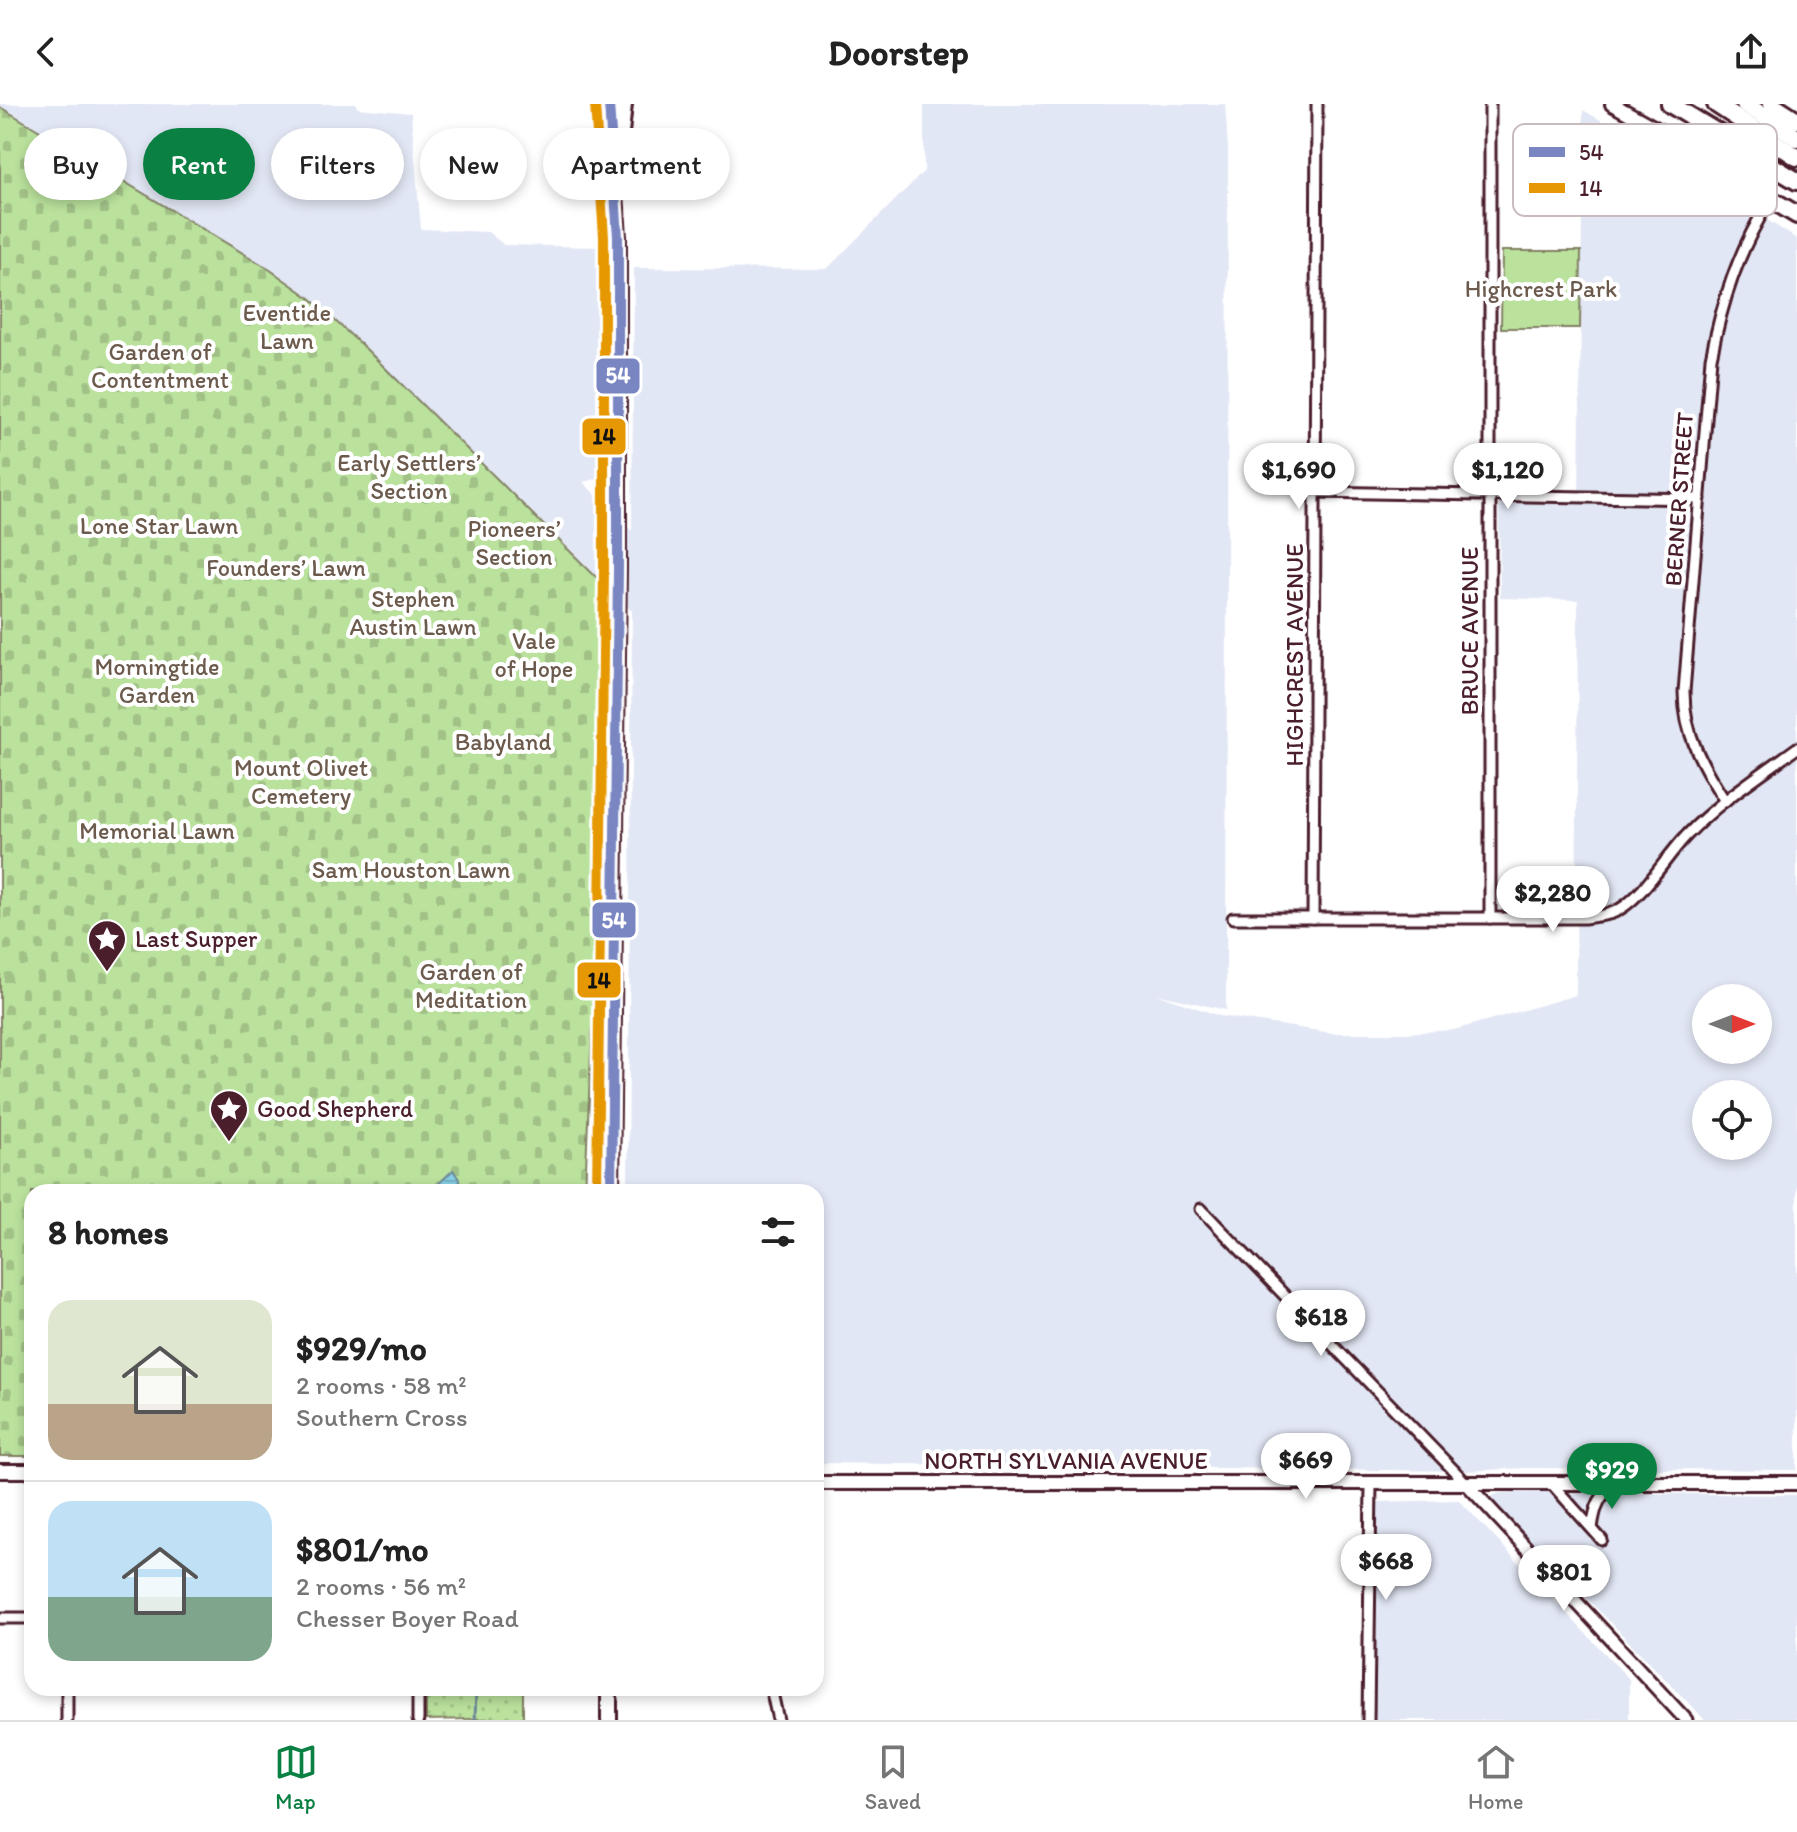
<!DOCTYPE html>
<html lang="en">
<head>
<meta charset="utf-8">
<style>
  body { margin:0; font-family:Itim,sans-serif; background:#f6f6f6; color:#222; height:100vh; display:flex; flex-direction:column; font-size:30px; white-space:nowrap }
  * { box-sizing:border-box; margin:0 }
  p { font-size:26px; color:#767676 }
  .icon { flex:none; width:44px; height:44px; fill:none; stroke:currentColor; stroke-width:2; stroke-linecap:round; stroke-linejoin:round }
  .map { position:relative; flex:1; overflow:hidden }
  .sheet { position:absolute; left:24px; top:1080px; width:800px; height:512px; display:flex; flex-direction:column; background:#fff; border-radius:24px; box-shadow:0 4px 12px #0003 }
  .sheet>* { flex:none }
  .top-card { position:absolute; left:24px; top:24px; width:800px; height:72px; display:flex; gap:16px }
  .needle { width:52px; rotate:90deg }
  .fabs { position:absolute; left:1692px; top:880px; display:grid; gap:16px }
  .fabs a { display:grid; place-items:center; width:80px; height:80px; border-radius:50%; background:#fff; box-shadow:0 4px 12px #0003; font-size:40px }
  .price { position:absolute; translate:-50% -68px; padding:0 18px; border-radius:28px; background:#fff; color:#222; font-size:26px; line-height:52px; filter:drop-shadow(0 2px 4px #0008) }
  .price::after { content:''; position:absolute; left:50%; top:48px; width:24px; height:18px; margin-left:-12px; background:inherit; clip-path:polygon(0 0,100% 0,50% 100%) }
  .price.active { background:#0b8043; color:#fff }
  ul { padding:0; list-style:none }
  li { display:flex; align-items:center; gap:24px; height:200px; padding:0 24px }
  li+li { border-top:2px solid #e0e0e0 }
  li span { display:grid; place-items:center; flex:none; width:224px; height:160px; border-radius:24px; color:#555 }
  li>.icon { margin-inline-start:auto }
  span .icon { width:96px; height:96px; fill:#fffc; stroke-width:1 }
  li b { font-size:34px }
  h2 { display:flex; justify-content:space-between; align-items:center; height:96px; padding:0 24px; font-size:34px }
  .pill { padding:0 28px; border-radius:36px; background:#fff; box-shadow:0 4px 12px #0003; font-size:28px; line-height:72px }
  .pill.active { background:#0b8043; color:#fff }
  header { display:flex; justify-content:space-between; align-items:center; height:104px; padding:0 24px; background:#fff; font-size:36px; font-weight:700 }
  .menu { display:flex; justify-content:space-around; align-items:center; height:112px; border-top:2px solid #e0e0e0; background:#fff; font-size:22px; color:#767676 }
  .menu a { display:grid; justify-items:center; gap:4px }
  .menu .active { color:#0b8043 }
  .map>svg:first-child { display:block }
  .built { fill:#e2e7f5; fill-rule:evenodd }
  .grass { fill:url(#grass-dots); stroke:#828064; stroke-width:2 }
  .cemetery { fill:url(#cemetery-stones); stroke:#828064; stroke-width:2 }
  .park { fill:#bae29d; stroke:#828064; stroke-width:2 }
  .water { fill:url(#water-rules); stroke:#6e899b; stroke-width:2 }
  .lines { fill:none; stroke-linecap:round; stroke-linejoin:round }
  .stream { stroke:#6e899b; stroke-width:3 }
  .minor-casing { stroke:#4a1f2b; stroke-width:15 }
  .tertiary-casing { stroke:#4a1f2b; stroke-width:17 }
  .secondary-casing { stroke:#4a1f2b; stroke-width:18 }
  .primary-casing { stroke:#4a1f2b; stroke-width:20 }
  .motorway-casing { stroke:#4a1f2b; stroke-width:22 }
  .minor { stroke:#fff; stroke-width:9 }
  .tertiary { stroke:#fff; stroke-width:11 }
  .secondary { stroke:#fff; stroke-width:12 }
  .primary { stroke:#fff; stroke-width:14 }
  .motorway { stroke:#fff; stroke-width:16 }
  .bus-1-casing { stroke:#fff; stroke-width:16 }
  .bus-2-casing { stroke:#fff; stroke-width:16 }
  .bus-1 { stroke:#7986c2; stroke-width:10 }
  .bus-2 { stroke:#e69804; stroke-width:10 }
  .labels { text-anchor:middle; stroke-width:8; stroke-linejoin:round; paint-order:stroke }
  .park-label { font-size:24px; fill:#6c5a4d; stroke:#fff }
  .street-label { font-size:24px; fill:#4a1f2b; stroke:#fff }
  .poi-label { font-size:24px; fill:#4a1f2b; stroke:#fff; text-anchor:start }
  .key { fill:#fff; stroke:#c9bcbf; stroke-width:2 }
  .key-label { font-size:22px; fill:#4a1f2b }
  .line-badge { stroke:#fff; stroke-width:3 }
  .badge-label { font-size:22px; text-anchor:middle; font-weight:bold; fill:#fff }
  .pale-badge-label { font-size:22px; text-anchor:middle; font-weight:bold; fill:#111 }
</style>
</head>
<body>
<header><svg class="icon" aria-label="back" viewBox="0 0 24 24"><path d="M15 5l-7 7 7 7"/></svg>Doorstep<svg class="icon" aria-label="share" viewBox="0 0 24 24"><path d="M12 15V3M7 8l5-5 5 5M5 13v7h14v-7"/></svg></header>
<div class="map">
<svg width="1797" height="1616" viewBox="0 0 1797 1616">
  <defs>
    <pattern id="grass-dots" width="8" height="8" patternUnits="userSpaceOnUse" patternTransform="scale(2)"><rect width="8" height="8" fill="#bae29d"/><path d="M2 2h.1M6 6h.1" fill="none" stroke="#a1c187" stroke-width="1.8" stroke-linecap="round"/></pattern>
    <pattern id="cemetery-stones" width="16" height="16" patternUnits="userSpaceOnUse" patternTransform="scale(2)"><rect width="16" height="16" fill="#bae29d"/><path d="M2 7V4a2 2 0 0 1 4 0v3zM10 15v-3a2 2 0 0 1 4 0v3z" fill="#a1c187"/></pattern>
    <pattern id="water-rules" width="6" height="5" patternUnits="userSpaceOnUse" patternTransform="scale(2)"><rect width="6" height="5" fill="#86d0e6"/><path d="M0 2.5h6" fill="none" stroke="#75b2c5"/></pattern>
  </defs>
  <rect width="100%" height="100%" fill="#fff"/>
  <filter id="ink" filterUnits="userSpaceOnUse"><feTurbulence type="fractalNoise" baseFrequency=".0125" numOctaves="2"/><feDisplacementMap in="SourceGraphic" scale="16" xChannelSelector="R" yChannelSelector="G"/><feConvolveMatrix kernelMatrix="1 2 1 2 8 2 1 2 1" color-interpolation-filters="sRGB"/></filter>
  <g filter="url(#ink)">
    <g class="built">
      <path d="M 0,0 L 357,0 L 357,4 L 411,9 L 421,125 L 488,128 L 504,141 L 600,143 L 600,374 L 583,378 L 632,427 L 634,164 L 827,165 L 924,67 L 924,0 L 1225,0 L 1228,44 L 1226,906 L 1156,890 L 1220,912 L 1332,929 L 1405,929 L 1454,926 L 1576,891 L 1578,496 L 1500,494 L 1499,398 L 1579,398 L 1583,6 L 1709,79 L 1797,135 L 1797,1366 L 1526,1364 L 1467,1367 L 816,1359 L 816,1088 L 628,1088 L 632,507 L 435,312 L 310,194 L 266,163 L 0,3 ZM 1706,894 L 1758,894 L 1758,946 L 1706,946 ZM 1706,990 L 1758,990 L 1758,1042 L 1706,1042 Z"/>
      <path d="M 1546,1388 L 1797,1391 L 1797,1616 L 1705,1616 L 1495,1400 L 1492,1392 L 1500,1389 Z"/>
      <path d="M 1459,1396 L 1629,1575 L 1629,1616 L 1375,1616 L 1373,1398 Z"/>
    </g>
    <path class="grass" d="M 426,1584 L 523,1584 L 523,1614 L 426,1616 Z"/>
    <path class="cemetery" d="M 0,3 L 266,163 L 310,194 L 365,244 L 601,478 L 602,684 L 585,1088 L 32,1088 L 32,1352 L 0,1352 Z"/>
    <path class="park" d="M 1502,147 L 1581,147 L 1580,224 L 1501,224 Z"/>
    <path class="water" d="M 453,1066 L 459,1075 L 461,1088 L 430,1088 Z"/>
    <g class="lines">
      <path class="stream" d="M 475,1616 L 476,1584"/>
      <defs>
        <g id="minor">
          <path d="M 1316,388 L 1700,395"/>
          <path d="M 1725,697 C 1703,663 1684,630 1684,588 L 1711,254 C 1722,198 1738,147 1769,98"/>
          <path d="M 1233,814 L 1584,814 C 1595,812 1610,812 1620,805 C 1645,790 1665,754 1686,732 C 1718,698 1760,671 1797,644"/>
          <path d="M 1313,814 L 1317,0"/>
          <path d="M 1490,814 L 1490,0"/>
          <path d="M 1201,1105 L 1466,1379"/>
          <path d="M 1551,1379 L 1602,1436"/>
          <path d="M 1592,1424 C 1595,1403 1599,1389 1619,1379"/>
          <path d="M 0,1514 L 32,1514"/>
          <path d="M 771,1584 L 778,1616"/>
          <path d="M 67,1616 L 67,1584"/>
          <path d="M 418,1616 L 418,1584"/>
          <path d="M 1368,1616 L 1371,1380"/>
        </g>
        <path id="tertiary" d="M 1466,1379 L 1686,1616"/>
        <g id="secondary">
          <path d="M 1612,0 L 1664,29 L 1715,63"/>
          <path d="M 0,1367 L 32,1367"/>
          <path d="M 816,1379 L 1797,1379"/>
        </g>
        <g id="primary">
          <path d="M 609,0 L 618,133 L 618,464 L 611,1088"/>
          <path d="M 618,58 L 624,0"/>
          <path d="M 609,1616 L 609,1584"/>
        </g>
        <g id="motorway">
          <path d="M 1670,0 L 1797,77"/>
          <path d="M 1716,0 L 1797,53"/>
          <path d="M 1745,0 L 1797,34"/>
          <path d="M 1772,0 L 1797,16"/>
          <path d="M 1710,59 L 1797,111"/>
        </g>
      </defs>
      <use href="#minor" class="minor-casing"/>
      <use href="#tertiary" class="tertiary-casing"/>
      <use href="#secondary" class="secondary-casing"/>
      <use href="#primary" class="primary-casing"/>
      <use href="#motorway" class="motorway-casing"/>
      <use href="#minor" class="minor"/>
      <use href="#tertiary" class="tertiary"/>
      <use href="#secondary" class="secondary"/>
      <use href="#primary" class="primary"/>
      <use href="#motorway" class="motorway"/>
      <defs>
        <path id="bus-1" d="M 609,0 L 618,133 L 618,464 L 611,1088"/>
        <path id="bus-2" d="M 595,1 L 604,133 L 604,464 L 597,1088"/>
      </defs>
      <use href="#bus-1" class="bus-1-casing"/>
      <use href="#bus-2" class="bus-2-casing"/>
      <use href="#bus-1" class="bus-1"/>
      <use href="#bus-2" class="bus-2"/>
    </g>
  </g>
  <defs>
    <symbol id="sight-pin" viewBox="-11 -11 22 30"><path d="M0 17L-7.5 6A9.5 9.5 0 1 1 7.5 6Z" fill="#4a1f2b" stroke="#fff"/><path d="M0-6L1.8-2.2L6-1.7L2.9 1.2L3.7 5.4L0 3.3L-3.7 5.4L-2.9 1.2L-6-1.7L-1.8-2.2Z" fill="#fff"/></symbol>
  </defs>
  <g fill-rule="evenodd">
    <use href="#sight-pin" x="85" y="813" width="44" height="60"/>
    <use href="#sight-pin" x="207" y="983" width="44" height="60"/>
  </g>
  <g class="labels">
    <g class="park-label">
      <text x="1541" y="193">Highcrest Park</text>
      <text x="287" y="217">Eventide<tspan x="287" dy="28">Lawn</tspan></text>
      <text x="160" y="256">Garden of<tspan x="160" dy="28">Contentment</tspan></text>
      <text x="409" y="367">Early Settlers’<tspan x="409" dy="28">Section</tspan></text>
      <text x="159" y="430">Lone Star Lawn</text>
      <text x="514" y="433">Pioneers’<tspan x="514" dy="28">Section</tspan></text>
      <text x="286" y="472">Founders’ Lawn</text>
      <text x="413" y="503">Stephen<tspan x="413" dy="28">Austin Lawn</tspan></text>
      <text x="534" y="545">Vale<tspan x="534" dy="28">of Hope</tspan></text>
      <text x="157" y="571">Morningtide<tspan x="157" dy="28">Garden</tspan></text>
      <text x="503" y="646">Babyland</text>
      <text x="301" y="672">Mount Olivet<tspan x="301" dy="28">Cemetery</tspan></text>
      <text x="157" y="735">Memorial Lawn</text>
      <text x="411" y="774">Sam Houston Lawn</text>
      <text x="471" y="876">Garden of<tspan x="471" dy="28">Meditation</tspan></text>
    </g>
    <g class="street-label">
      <text transform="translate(1679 395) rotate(-86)" y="8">BERNER STREET</text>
      <text transform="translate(1470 527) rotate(-90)" y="8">BRUCE AVENUE</text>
      <text transform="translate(1295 551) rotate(-90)" y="8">HIGHCREST AVENUE</text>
      <text x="1066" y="1365">NORTH SYLVANIA AVENUE</text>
    </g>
    <g class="poi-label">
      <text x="135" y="843">Last Supper</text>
      <text x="257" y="1013">Good Shepherd</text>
    </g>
  </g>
  <rect x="1513" y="20" width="264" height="92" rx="12" class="key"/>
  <rect x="1529" y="43" width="36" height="10" fill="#7986c2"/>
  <rect x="1529" y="79" width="36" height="10" fill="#e69804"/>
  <g class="key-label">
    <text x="1579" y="56">54</text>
    <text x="1579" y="92">14</text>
  </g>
  <g class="line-badge">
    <rect x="595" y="253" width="46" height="38" rx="8" fill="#7986c2"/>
    <rect x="581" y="313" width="46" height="39" rx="8" fill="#e69804"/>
    <rect x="591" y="797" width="46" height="38" rx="8" fill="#7986c2"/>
    <rect x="576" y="857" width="46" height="38" rx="8" fill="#e69804"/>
  </g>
  <g class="badge-label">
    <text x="618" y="279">54</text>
    <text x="614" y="824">54</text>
  </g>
  <g class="pale-badge-label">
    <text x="604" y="340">14</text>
    <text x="599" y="884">14</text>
  </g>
</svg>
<div class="fabs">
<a><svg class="needle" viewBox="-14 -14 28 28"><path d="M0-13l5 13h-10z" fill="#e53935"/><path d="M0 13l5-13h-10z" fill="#767676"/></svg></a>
<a><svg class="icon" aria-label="locate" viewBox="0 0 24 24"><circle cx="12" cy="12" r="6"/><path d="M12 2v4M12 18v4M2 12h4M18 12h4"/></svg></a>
</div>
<b class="price" style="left:1299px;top:407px">$1,690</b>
<b class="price" style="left:1508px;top:407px">$1,120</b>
<b class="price" style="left:1553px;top:830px">$2,280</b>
<b class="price" style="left:1321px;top:1254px">$618</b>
<b class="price" style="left:1306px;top:1397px">$669</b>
<b class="price active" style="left:1612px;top:1407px">$929</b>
<b class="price" style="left:1386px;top:1498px">$668</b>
<b class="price" style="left:1564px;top:1509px">$801</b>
<div class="top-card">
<a class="pill">Buy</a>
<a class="pill active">Rent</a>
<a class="pill">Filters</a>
<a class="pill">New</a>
<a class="pill">Apartment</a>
</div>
<section class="sheet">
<h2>8 homes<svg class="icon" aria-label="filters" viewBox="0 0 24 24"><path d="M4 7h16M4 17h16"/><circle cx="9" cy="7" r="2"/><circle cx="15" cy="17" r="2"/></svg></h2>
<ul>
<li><span style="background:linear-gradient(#dfe7d0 65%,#b9a48a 0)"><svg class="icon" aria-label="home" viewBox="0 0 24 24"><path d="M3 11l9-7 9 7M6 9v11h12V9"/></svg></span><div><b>$929/mo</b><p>2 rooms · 58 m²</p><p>Southern Cross</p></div></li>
<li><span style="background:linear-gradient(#bfe0f5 60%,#7fa58c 0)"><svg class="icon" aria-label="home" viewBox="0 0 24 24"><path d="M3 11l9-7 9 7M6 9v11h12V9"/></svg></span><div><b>$801/mo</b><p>2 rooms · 56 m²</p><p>Chesser Boyer Road</p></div></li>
</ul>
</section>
</div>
<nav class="menu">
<a class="active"><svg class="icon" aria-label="map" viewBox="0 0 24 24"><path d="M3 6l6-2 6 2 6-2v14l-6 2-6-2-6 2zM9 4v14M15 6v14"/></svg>Map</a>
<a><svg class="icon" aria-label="saved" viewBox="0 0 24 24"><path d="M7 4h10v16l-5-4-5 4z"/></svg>Saved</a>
<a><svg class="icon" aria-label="home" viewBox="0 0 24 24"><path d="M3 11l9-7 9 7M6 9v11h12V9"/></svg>Home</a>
</nav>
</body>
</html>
